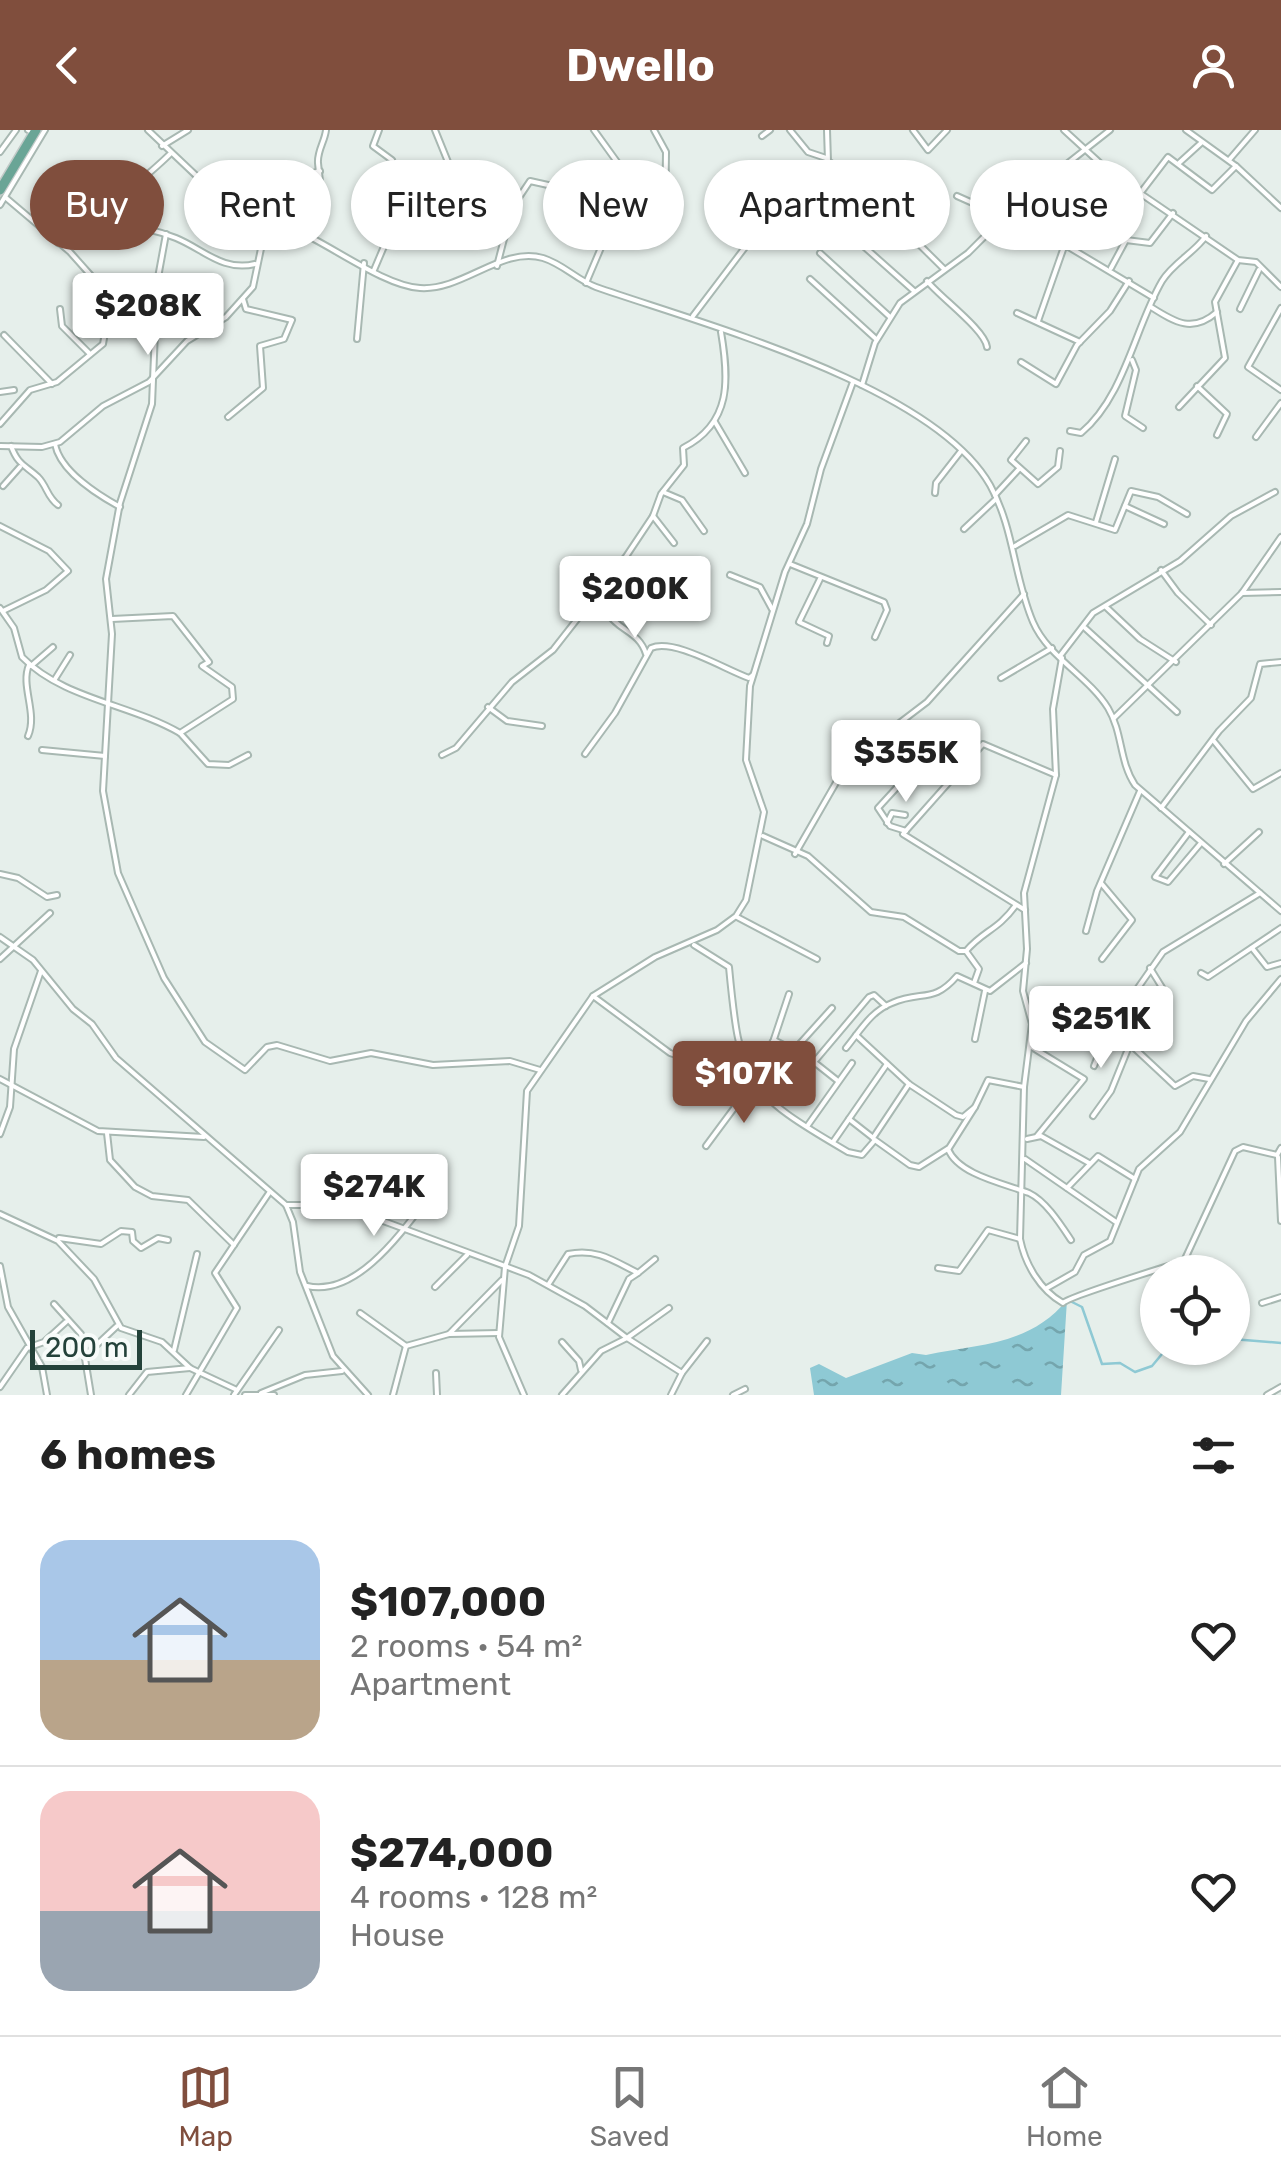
<!DOCTYPE html>
<html lang="en">
<head>
<meta charset="utf-8">
<style>
  body { margin:0; font-family:Rubik,sans-serif; background:#f6f6f6; color:#222; height:100vh; display:flex; flex-direction:column; font-size:38px; white-space:nowrap }
  * { box-sizing:border-box; margin:0 }
  p { font-size:32px; color:#767676 }
  .icon { flex:none; width:55px; height:55px; fill:none; stroke:currentColor; stroke-width:2; stroke-linecap:round; stroke-linejoin:round }
  .map { position:relative; height:1265px; overflow:hidden }
  .drawer { display:flex; flex-direction:column; background:#fff; flex:1 }
  .drawer>* { flex:none }
  .banner { position:absolute; left:30px; top:30px; width:1222px; height:90px; display:flex; gap:20px }
  .buttons { position:absolute; left:1140px; top:1125px; display:grid; gap:20px }
  .buttons a { display:grid; place-items:center; width:110px; height:110px; border-radius:50%; background:#fff; box-shadow:0 2px 8px #0004; font-size:50px }
  .scale { position:absolute; left:30px; bottom:25px; width:112px; box-sizing:border-box; padding-left:10px; border:5px solid #24423a; border-top:0; font-size:28px; line-height:35px; white-space:nowrap; color:#24423a; -webkit-text-stroke:8px #f7fbf9; paint-order:stroke }
  .price { position:absolute; translate:-50% -85px; padding:0 22px; border-radius:10px; background:#fff; color:#222; font-size:32px; line-height:65px; filter:drop-shadow(0 2px 5px #0008) }
  .price::after { content:''; position:absolute; left:50%; top:60px; width:30px; height:22px; margin-left:-15px; background:inherit; clip-path:polygon(0 0,100% 0,50% 100%) }
  .price.on { background:#804e3d; color:#fff }
  ul { padding:0; list-style:none }
  li { display:flex; align-items:center; gap:30px; height:250px; padding:0 40px }
  li+li { border-top:2px solid #e0e0e0 }
  li span { display:grid; place-items:center; flex:none; width:280px; height:200px; border-radius:30px; color:#555 }
  li>.icon { margin-inline-start:auto }
  span .icon { width:120px; height:120px; fill:#fffc; stroke-width:1 }
  li b { font-size:42px }
  h2 { display:flex; justify-content:space-between; align-items:center; height:120px; padding:0 40px; font-size:42px }
  .tag { padding:0 35px; border-radius:45px; background:#fff; box-shadow:0 2px 8px #0004; font-size:35px; line-height:90px }
  .tag.on { background:#804e3d; color:#fff }
  header { display:flex; justify-content:space-between; align-items:center; height:130px; padding:0 40px; background:#804e3d; color:#fff; font-size:45px; font-weight:700 }
  .tab-bar { display:flex; justify-content:space-around; align-items:center; height:140px; border-top:2px solid #e0e0e0; background:#fff; font-size:28px; color:#767676 }
  .tab-bar a { display:grid; justify-items:center; gap:5px }
  .tab-bar .on { color:#804e3d }
  .map>svg:first-child { display:block }
  .water { fill:url(#water-ripples) }
  .lines { fill:none; stroke-linecap:round; stroke-linejoin:round }
  .stream { stroke:#8ec9d4; stroke-width:2.5 }
  .street-casing { stroke:#a8b8b2; stroke-width:8 }
  .primary-casing { stroke:#c2cac8; stroke-width:12 }
  .street { stroke:#fff; stroke-width:4 }
  .primary { stroke:#6aa596; stroke-width:9 }
</style>
</head>
<body>
<header><svg class="icon" aria-label="back" viewBox="0 0 24 24"><path d="M15 5l-7 7 7 7"/></svg>Dwello<svg class="icon" aria-label="person" viewBox="0 0 24 24"><circle cx="12" cy="8" r="4"/><path d="M4 21q1-7 8-7t8 7"/></svg></header>
<div class="map">
<svg width="1281" height="1265" viewBox="0 0 1281 1265">
  <defs>
    <pattern id="water-ripples" width="26" height="14" patternUnits="userSpaceOnUse" patternTransform="scale(2.5)"><rect width="26" height="14" fill="#8ec9d4"/><path d="M2 4q2-2 4 0t4 0M15 11q2-2 4 0t4 0" fill="none" stroke="#74a5ad"/></pattern>
  </defs>
  <rect width="100%" height="100%" fill="#e6efeb"/>
  <path class="water" d="M 1067,1170 L 1061,1265 L 814,1265 L 810,1238 L 819,1234 L 846,1248 L 912,1223 L 926,1225 C 981,1214 1030,1215 1067,1170 Z"/>
  <g class="lines">
    <g class="stream">
      <path d="M 1068,1170 L 1082,1177 L 1102,1234 L 1120,1233 L 1135,1242 L 1152,1236 L 1167,1218"/>
      <path d="M 1232,1209 L 1281,1213"/>
    </g>
    <defs>
      <g id="street">
        <path d="M 28,0 L 30,1"/>
        <path d="M 148,0 L 263,109 L 298,101 C 332,116 385,156 420,158 C 463,161 502,116 543,128 C 563,134 577,150 596,157 C 702,194 933,255 990,355 C 1014,398 1014,448 1033,492 C 1048,527 1088,546 1108,578 C 1123,603 1119,631 1135,655 L 1281,781"/>
        <path d="M 379,0 L 373,16 L 392,30"/>
        <path d="M 435,0 L 459,59"/>
        <path d="M 594,0 L 620,36"/>
        <path d="M 654,0 L 666,22 L 665,96"/>
        <path d="M 790,0 L 808,22 L 826,28"/>
        <path d="M 827,0 L 828,31 L 849,45 L 944,139"/>
        <path d="M 913,0 L 928,20 L 947,0"/>
        <path d="M 1064,0 L 1112,44 L 1238,130 L 1256,132 L 1281,157"/>
        <path d="M 1186,0 L 1236,36 L 1281,78"/>
        <path d="M 762,6 L 770,0"/>
        <path d="M 162,16 L 188,0"/>
        <path d="M 0,22 L 16,0"/>
        <path d="M 1229,30 L 1255,0"/>
        <path d="M 1179,33 L 1201,13"/>
        <path d="M 1044,52 L 1081,85"/>
        <path d="M 1142,61 L 1168,27 L 1212,60 L 1236,36"/>
        <path d="M 957,66 L 1004,87"/>
        <path d="M 0,75 L 45,0"/>
        <path d="M 1010,82 L 1154,168"/>
        <path d="M 233,85 L 270,38 L 297,47 L 320,41"/>
        <path d="M 557,93 L 603,113 L 586,153"/>
        <path d="M 91,96 C 116,68 145,49 171,23"/>
        <path d="M 842,97 L 914,161"/>
        <path d="M 1113,98 L 1092,82 L 1123,50"/>
        <path d="M 298,101 C 327,66 322,75 318,33 C 317,21 325,11 326,0"/>
        <path d="M 166,104 L 157,153 L 152,274 L 120,373 L 106,449 L 112,504 L 103,661 L 118,743 L 164,848 L 205,912 L 245,940 L 267,917 L 277,915 L 330,931 L 371,923 L 433,935 L 510,931 L 540,940"/>
        <path d="M 58,113 C 86,91 143,94 176,108 C 203,119 223,142 255,134"/>
        <path d="M 820,123 L 890,187"/>
        <path d="M 497,136 L 512,78 L 530,51 L 557,57 L 577,56"/>
        <path d="M 1111,138 L 1126,110 L 1150,113 L 1173,83"/>
        <path d="M 374,140 L 399,81 L 417,69 L 418,57 L 408,54"/>
        <path d="M 810,149 L 876,209"/>
        <path d="M 927,151 C 941,168 985,200 987,217"/>
        <path d="M 157,153 L 200,201"/>
        <path d="M 1151,177 C 1176,193 1193,203 1217,182"/>
        <path d="M 1281,178 L 1248,237 L 1281,260"/>
        <path d="M 60,179 L 62,196 L 90,224"/>
        <path d="M 1240,179 L 1259,140"/>
        <path d="M 1017,183 L 1080,212"/>
        <path d="M 693,186 L 765,91"/>
        <path d="M 1038,191 L 1065,114"/>
        <path d="M 4,205 L 52,254"/>
        <path d="M 357,209 L 364,133"/>
        <path d="M 1132,230 L 1136,240 L 1125,286 L 1143,298"/>
        <path d="M 1021,232 L 1056,254 L 1077,215 L 1110,181 L 1129,151"/>
        <path d="M 862,255 L 875,213 L 900,173 L 968,123 L 1021,70 L 1110,0"/>
        <path d="M 1197,256 L 1227,284 L 1217,305"/>
        <path d="M 0,262 L 14,260"/>
        <path d="M 1179,277 L 1225,228 L 1215,172 L 1238,130"/>
        <path d="M 228,287 L 263,258 L 260,216 L 284,209 L 292,190 L 246,179 L 243,169"/>
        <path d="M 715,292 L 745,343"/>
        <path d="M 0,294 L 30,260 L 57,252 L 103,214 L 111,168 L 70,122 L 5,67"/>
        <path d="M 1070,301 L 1081,303 C 1125,266 1135,197 1162,151 C 1173,133 1194,123 1206,106"/>
        <path d="M 1256,307 L 1281,273"/>
        <path d="M 1026,311 L 1011,330 L 1038,354 L 1058,337 L 1060,321"/>
        <path d="M 55,314 C 60,341 98,365 120,377"/>
        <path d="M 0,316 L 42,317 L 60,312 L 103,276 L 149,252 L 187,211 L 226,187 L 253,157 L 263,109"/>
        <path d="M 11,316 C 18,335 25,335 38,347 C 47,356 47,367 58,375"/>
        <path d="M 3,356 L 20,337"/>
        <path d="M 663,362 L 682,370 L 704,401"/>
        <path d="M 935,363 L 936,353 L 961,321"/>
        <path d="M 995,365 L 1019,339"/>
        <path d="M 1125,376 L 1164,394"/>
        <path d="M 653,386 L 674,413"/>
        <path d="M 1096,392 L 1115,329"/>
        <path d="M 0,396 L 49,421 L 68,441 L 46,460 L 3,481"/>
        <path d="M 964,399 L 996,369"/>
        <path d="M 1015,416 L 1068,385 L 1115,400 L 1131,361 L 1158,367 L 1187,384"/>
        <path d="M 625,428 L 632,451 L 607,482 C 618,501 639,501 646,524"/>
        <path d="M 790,434 L 884,472 L 887,480 L 875,507"/>
        <path d="M 1161,440 L 1178,463 L 1211,495"/>
        <path d="M 730,445 L 760,457 L 772,479"/>
        <path d="M 820,449 L 799,492 L 829,506 L 827,513"/>
        <path d="M 1242,463 L 1281,462"/>
        <path d="M 1106,477 L 1140,509 L 1176,532"/>
        <path d="M 0,478 L 14,498 L 22,527 C 63,569 130,574 180,603 L 233,569 L 232,557 L 202,536 L 209,532 L 173,486 L 112,489"/>
        <path d="M 1085,498 L 1177,582"/>
        <path d="M 1060,526 L 1093,483 L 1180,431 L 1231,386 L 1275,362"/>
        <path d="M 1062,528 L 1053,579 L 1056,645 L 1024,763 L 1027,819 L 1023,861 L 1032,894 L 1024,957 L 1020,1109 C 1025,1134 1040,1160 1063,1173 C 1069,1166 1166,1137 1184,1131 L 1235,1021 L 1243,1017 L 1277,1025 L 1281,1018"/>
        <path d="M 31,536 L 53,517"/>
        <path d="M 1001,548 L 1052,518"/>
        <path d="M 55,549 L 70,525"/>
        <path d="M 488,577 L 507,591 L 542,596"/>
        <path d="M 1114,588 L 1242,463 L 1281,407"/>
        <path d="M 180,603 L 208,634 L 229,635 L 248,625"/>
        <path d="M 28,606 C 38,583 20,556 29,535"/>
        <path d="M 1213,610 L 1253,659 L 1281,643"/>
        <path d="M 42,620 L 105,626"/>
        <path d="M 585,624 L 615,583 L 651,518 C 674,508 724,539 749,548 L 753,545"/>
        <path d="M 442,625 L 456,618 L 512,552 L 553,520 L 625,428 L 653,386 L 661,364 L 684,335 L 683,318 C 732,293 729,249 721,202"/>
        <path d="M 1161,678 L 1219,601 L 1251,568 L 1260,534 L 1281,532"/>
        <path d="M 887,693 L 892,683 L 905,685"/>
        <path d="M 906,701 L 890,696 L 878,678 L 933,618"/>
        <path d="M 1189,702 L 1155,747 L 1168,752 L 1201,713"/>
        <path d="M 763,706 L 808,726 L 871,782 L 904,787 L 959,821 L 966,821 C 984,800 997,801 1016,775"/>
        <path d="M 795,724 L 841,644 L 860,623 L 927,572 L 1024,464"/>
        <path d="M 1224,734 L 1259,702"/>
        <path d="M 0,744 L 18,748 L 47,767 L 57,765"/>
        <path d="M 1101,753 L 1132,790 L 1102,829"/>
        <path d="M 1025,780 L 903,704 L 983,614 L 1056,645"/>
        <path d="M 737,787 L 817,829"/>
        <path d="M 1086,801 L 1097,761 L 1140,661"/>
        <path d="M 0,807 L 33,830 L 73,879 L 92,894 L 116,928 L 286,1075 L 340,1075 L 529,1145 L 585,1176 L 627,1208 L 601,1221 L 562,1265"/>
        <path d="M 694,815 L 729,837 C 740,954 745,962 848,1022 L 862,1025 L 875,1010 L 910,1035 L 919,1037 L 949,1018 L 975,977"/>
        <path d="M 1252,818 L 1267,837 L 1281,833"/>
        <path d="M 966,821 L 979,839 L 974,853"/>
        <path d="M 0,829 L 50,783"/>
        <path d="M 1150,838 L 1163,859 L 1135,897 L 1130,914 L 1175,956 L 1193,946 L 1209,949"/>
        <path d="M 1201,843 L 1208,847 L 1281,798"/>
        <path d="M 593,866 L 670,923 L 748,949 L 774,910 L 815,931 L 869,867 L 874,865 L 886,876"/>
        <path d="M 1031,885 L 1073,903 L 1105,905 L 1163,822 L 1260,763"/>
        <path d="M 856,905 L 909,954 L 956,985 L 963,987 L 975,977 L 988,950 L 1024,957"/>
        <path d="M 975,909 L 985,861"/>
        <path d="M 773,912 L 789,864"/>
        <path d="M 1030,916 L 1084,949 L 1037,1006"/>
        <path d="M 846,918 C 860,901 871,881 892,873 C 922,860 933,874 957,846 L 990,861 L 1026,833"/>
        <path d="M 795,919 L 832,878"/>
        <path d="M 814,932 L 838,951"/>
        <path d="M 1094,936 L 1107,903"/>
        <path d="M 0,949 L 98,1001 L 204,1007"/>
        <path d="M 1093,986 L 1111,961 L 1130,914"/>
        <path d="M 849,989 L 872,1007"/>
        <path d="M 808,995 L 852,933"/>
        <path d="M 107,1003 L 110,1030 L 135,1057 L 152,1066 L 188,1070 L 234,1115"/>
        <path d="M 0,1004 L 10,977 L 14,919 L 41,841"/>
        <path d="M 873,1008 L 909,954"/>
        <path d="M 1027,1009 L 1041,1006 L 1089,1033"/>
        <path d="M 833,1012 L 887,934"/>
        <path d="M 706,1016 L 752,954"/>
        <path d="M 948,1019 C 958,1045 1006,1054 1029,1063 C 1046,1071 1061,1095 1071,1110"/>
        <path d="M 1278,1027 L 1281,1091"/>
        <path d="M 1025,1029 L 1116,1092"/>
        <path d="M 1067,1058 L 1098,1026 L 1135,1049"/>
        <path d="M 286,1075 L 293,1092 L 300,1142 L 333,1226 L 368,1265"/>
        <path d="M 0,1084 L 58,1111 L 94,1149 L 121,1198 L 162,1212 L 190,1238 L 237,1260"/>
        <path d="M 59,1108 L 101,1114 L 121,1101 L 132,1102 L 133,1111 L 141,1118 L 158,1108 L 168,1110"/>
        <path d="M 0,1136 L 8,1177 L 42,1237 L 47,1265"/>
        <path d="M 938,1138 L 959,1141 L 988,1100 L 1020,1109"/>
        <path d="M 638,1143 L 655,1129"/>
        <path d="M 548,1155 L 568,1124 C 597,1118 614,1131 638,1143 L 629,1149 L 608,1193"/>
        <path d="M 307,1156 C 359,1168 406,1096 434,1060"/>
        <path d="M 435,1157 L 467,1125"/>
        <path d="M 1047,1158 L 1075,1142 L 1084,1125 L 1110,1111 L 1139,1039 L 1180,1002 L 1246,891 L 1281,849"/>
        <path d="M 1262,1173 L 1281,1167"/>
        <path d="M 54,1174 L 81,1204 L 91,1265"/>
        <path d="M 669,1178 L 627,1208 L 682,1243 L 671,1265"/>
        <path d="M 360,1183 L 406,1216"/>
        <path d="M 449,1204 L 502,1150"/>
        <path d="M 562,1212 L 579,1231 L 581,1240"/>
        <path d="M 174,1220 L 197,1124"/>
        <path d="M 88,1223 L 117,1196"/>
        <path d="M 436,1243 L 437,1265"/>
        <path d="M 682,1243 L 707,1211"/>
        <path d="M 0,1257 L 27,1218 L 44,1212 L 66,1192"/>
        <path d="M 261,1263 L 305,1245 L 342,1241"/>
        <path d="M 129,1265 L 147,1242 L 190,1238"/>
        <path d="M 186,1265 L 237,1178 L 215,1143 L 269,1063"/>
        <path d="M 234,1265 L 279,1200"/>
        <path d="M 245,1265 L 274,1265"/>
        <path d="M 393,1265 L 406,1216 L 449,1204 L 499,1203"/>
        <path d="M 524,1265 L 499,1207 L 505,1137 L 519,1096 L 527,961 L 593,866 L 655,827 L 717,800 L 736,786 L 746,770 L 764,682 L 746,630 L 750,556 L 785,442 L 807,394 L 821,339 L 853,252"/>
        <path d="M 733,1265 L 745,1259"/>
        <path d="M 1267,1265 L 1281,1257"/>
      </g>
      <path id="primary" d="M 0,60 L 36,0"/>
    </defs>
    <use href="#street" class="street-casing"/>
    <use href="#primary" class="primary-casing"/>
    <use href="#street" class="street"/>
    <use href="#primary" class="primary"/>
  </g>
</svg>
<div class="buttons">
<a><svg class="icon" aria-label="locate" viewBox="0 0 24 24"><circle cx="12" cy="12" r="6"/><path d="M12 2v4M12 18v4M2 12h4M18 12h4"/></svg></a>
</div>
<div class="scale">200 m</div>
<b class="price" style="left:148px;top:228px">$208K</b>
<b class="price" style="left:635px;top:511px">$200K</b>
<b class="price" style="left:906px;top:675px">$355K</b>
<b class="price" style="left:1101px;top:941px">$251K</b>
<b class="price on" style="left:744px;top:996px">$107K</b>
<b class="price" style="left:374px;top:1109px">$274K</b>
<div class="banner">
<a class="tag on">Buy</a>
<a class="tag">Rent</a>
<a class="tag">Filters</a>
<a class="tag">New</a>
<a class="tag">Apartment</a>
<a class="tag">House</a>
</div>
</div>
<section class="drawer">
<h2>6 homes<svg class="icon" aria-label="filters" viewBox="0 0 24 24"><path d="M4 7h16M4 17h16"/><circle cx="9" cy="7" r="2"/><circle cx="15" cy="17" r="2"/></svg></h2>
<ul>
<li><span style="background:linear-gradient(#a9c7e8 60%,#b9a48a 0)"><svg class="icon" aria-label="home" viewBox="0 0 24 24"><path d="M3 11l9-7 9 7M6 9v11h12V9"/></svg></span><div><b>$107,000</b><p>2 rooms · 54 m²</p><p>Apartment</p></div><svg class="icon" aria-label="heart" viewBox="0 0 24 24"><path d="M12 20l-8-8c-3-5 5-10 8-4 3-6 11-1 8 4z"/></svg></li>
<li><span style="background:linear-gradient(#f6c9c9 60%,#9aa5b1 0)"><svg class="icon" aria-label="home" viewBox="0 0 24 24"><path d="M3 11l9-7 9 7M6 9v11h12V9"/></svg></span><div><b>$274,000</b><p>4 rooms · 128 m²</p><p>House</p></div><svg class="icon" aria-label="heart" viewBox="0 0 24 24"><path d="M12 20l-8-8c-3-5 5-10 8-4 3-6 11-1 8 4z"/></svg></li>
</ul>
</section>
<nav class="tab-bar">
<a class="on"><svg class="icon" aria-label="map" viewBox="0 0 24 24"><path d="M3 6l6-2 6 2 6-2v14l-6 2-6-2-6 2zM9 4v14M15 6v14"/></svg>Map</a>
<a><svg class="icon" aria-label="saved" viewBox="0 0 24 24"><path d="M7 4h10v16l-5-4-5 4z"/></svg>Saved</a>
<a><svg class="icon" aria-label="home" viewBox="0 0 24 24"><path d="M3 11l9-7 9 7M6 9v11h12V9"/></svg>Home</a>
</nav>
</body>
</html>
